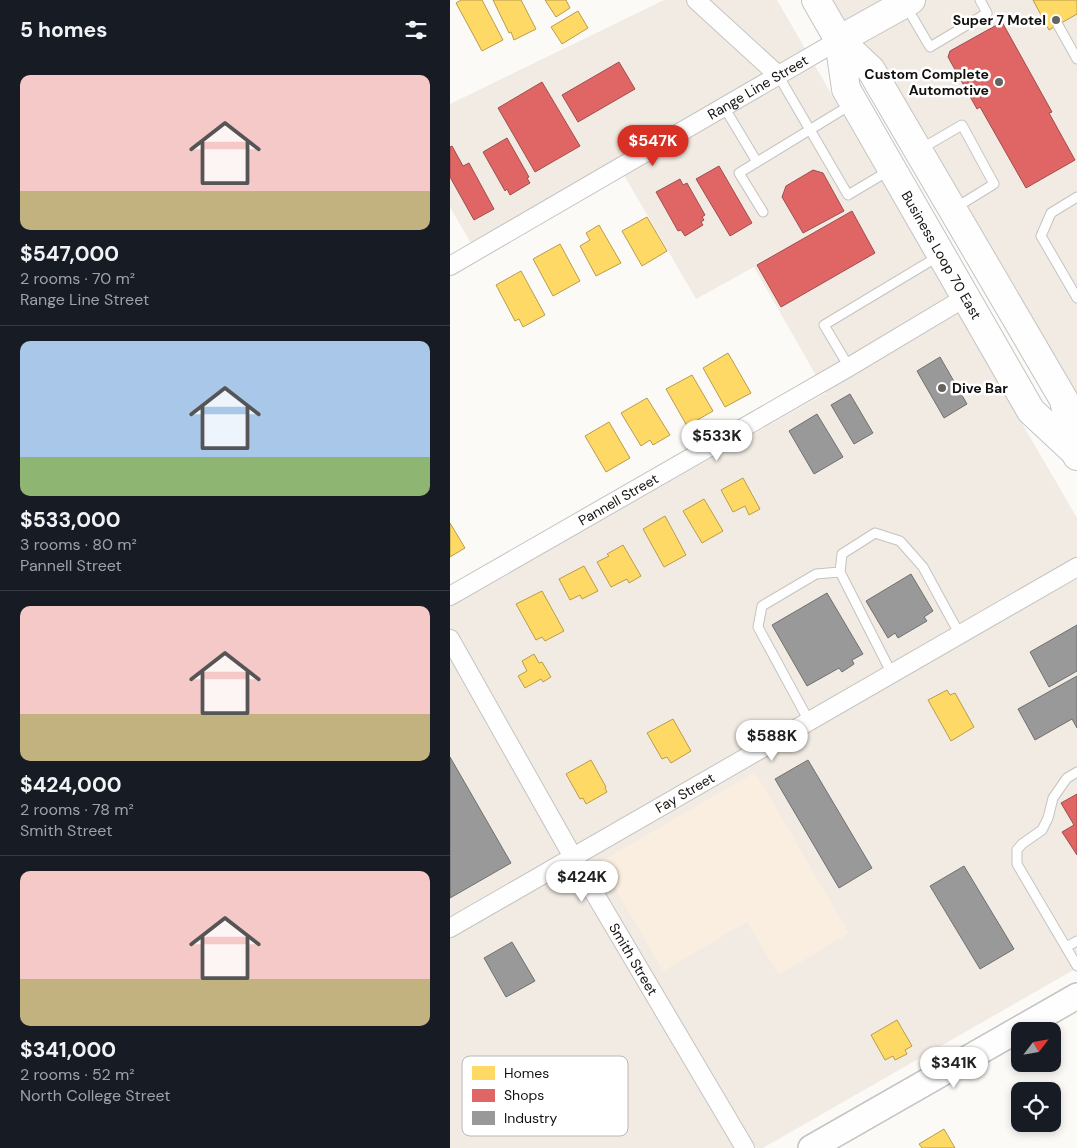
<!DOCTYPE html>
<html lang="en">
<head>
<meta charset="utf-8">
<style>
  body { margin:0; font-family:"DM Sans",sans-serif; background:#20242c; color:#f1f3f6; height:100vh; display:flex; flex-direction:column; font-size:19px; white-space:nowrap }
  * { box-sizing:border-box; margin:0 }
  p { font-size:16px; color:#9ea1a6 }
  .icon { flex:none; width:28px; height:28px; fill:none; stroke:currentColor; stroke-width:2; stroke-linecap:round; stroke-linejoin:round }
  .map { position:relative; flex:1; overflow:hidden }
  .drawer { display:flex; flex-direction:column; background:#171b24; width:450px }
  .drawer>* { flex:none }
  .needle { width:32px; rotate:59deg }
  .controls { position:absolute; left:561px; top:1022px; display:grid; gap:10px }
  .controls a { display:grid; place-items:center; width:50px; height:50px; border-radius:10px; background:#171b24; box-shadow:0 2px 8px #0003; font-size:25px }
  .price { position:absolute; translate:-50% -42px; padding:0 11px; border-radius:18px; background:#fff; color:#222; font-size:16px; line-height:32px; filter:drop-shadow(0 1px 2px #0008) }
  .price::after { content:''; position:absolute; left:50%; top:30px; width:15px; height:11px; margin-left:-8px; background:inherit; clip-path:polygon(0 0,100% 0,50% 100%) }
  .price.on { background:#d93025; color:#fff }
  ul { padding:0; list-style:none }
  li { display:grid; align-content:center; gap:10px; height:265px; padding:0 20px }
  li+li { border-top:1px solid #363941 }
  li span { display:grid; place-items:center; height:155px; border-radius:10px; color:#555 }
  li>.icon { margin-inline-start:auto }
  span .icon { width:90px; height:90px; fill:#fffc; stroke-width:1 }
  li b { font-size:21px }
  h2 { display:flex; justify-content:space-between; align-items:center; height:60px; padding:0 20px; font-size:21px }
  main { display:flex; flex:1; min-height:0 }
  .map>svg:first-child { display:block }
  .built { fill:#f1ebe3 }
  .green { fill:#faeee0 }
  .homes { fill:#ffd966; stroke:#b89d4c }
  .shops { fill:#e06666; stroke:#a24c4c }
  .industry { fill:#999; stroke:#717070 }
  .lines { fill:none; stroke-linecap:round; stroke-linejoin:round }
  .lane-casing { stroke:#c5c3c1; stroke-width:11 }
  .street-casing { stroke:#c5c3c1; stroke-width:20 }
  .secondary-casing { stroke:#c5c3c1; stroke-width:28 }
  .primary-casing { stroke:#c5c3c1; stroke-width:30 }
  .lane { stroke:#fffefe; stroke-width:9 }
  .street { stroke:#fffefe; stroke-width:18 }
  .secondary { stroke:#fffefe; stroke-width:25 }
  .primary { stroke:#fffefe; stroke-width:28 }
  .poi-dot { fill:#656360; stroke:#fff; stroke-width:2 }
  .labels { text-anchor:middle; stroke-width:5; stroke-linejoin:round; paint-order:stroke }
  .poi-label { font-size:14px; font-weight:bold; fill:#13110f; stroke:#fff; text-anchor:end }
  .street-label { font-size:14px; fill:#13110f; stroke:#fff }
  .key { fill:#fff; stroke:#b8b8b7; stroke-width:1 }
  .key-label { font-size:14px; fill:#13110f }
</style>
</head>
<body>
<main>
<section class="drawer">
<h2>5 homes<svg class="icon" aria-label="filters" viewBox="0 0 24 24"><path d="M4 7h16M4 17h16"/><circle cx="9" cy="7" r="2"/><circle cx="15" cy="17" r="2"/></svg></h2>
<ul>
<li><span style="background:linear-gradient(#f6c9c9 75%,#c2b280 0)"><svg class="icon" aria-label="home" viewBox="0 0 24 24"><path d="M3 11l9-7 9 7M6 9v11h12V9"/></svg></span><div><b>$547,000</b><p>2 rooms · 70 m²</p><p>Range Line Street</p></div></li>
<li><span style="background:linear-gradient(#a9c7e8 75%,#8fb573 0)"><svg class="icon" aria-label="home" viewBox="0 0 24 24"><path d="M3 11l9-7 9 7M6 9v11h12V9"/></svg></span><div><b>$533,000</b><p>3 rooms · 80 m²</p><p>Pannell Street</p></div></li>
<li><span style="background:linear-gradient(#f6c9c9 70%,#c2b280 0)"><svg class="icon" aria-label="home" viewBox="0 0 24 24"><path d="M3 11l9-7 9 7M6 9v11h12V9"/></svg></span><div><b>$424,000</b><p>2 rooms · 78 m²</p><p>Smith Street</p></div></li>
<li><span style="background:linear-gradient(#f6c9c9 70%,#c2b280 0)"><svg class="icon" aria-label="home" viewBox="0 0 24 24"><path d="M3 11l9-7 9 7M6 9v11h12V9"/></svg></span><div><b>$341,000</b><p>2 rooms · 52 m²</p><p>North College Street</p></div></li>
</ul>
</section>
<div class="map">
<svg width="627" height="1148" viewBox="0 0 627 1148">
  <rect width="100%" height="100%" fill="#fcfaf7"/>
  <g class="built">
    <path d="M 214,0 L 327,0 L 627,518 L 627,968 L 313,1148 L 0,1148 L 0,604 L 376,393 L 304,267 L 246,299 L 171,170 L 27,254 L 0,207 L 0,104 Z"/>
    <path d="M 367,0 L 457,0 L 390,39 Z"/>
    <path d="M 463,0 L 627,0 L 627,447 L 392,41 Z"/>
  </g>
  <path class="green" d="M 305,772 L 399,933 L 329,975 L 297,922 L 213,971 L 150,862 Z"/>
  <g class="homes">
    <path d="M 11,0 L 32,0 L 53,40 L 32,51 L 6,3 Z"/>
    <path d="M 43,0 L 71,0 L 86,29 L 64,40 L 61,32 L 59,33 Z"/>
    <path d="M 95,0 L 116,0 L 120,8 L 106,17 Z"/>
    <path d="M 583,0 L 627,0 L 627,14 L 599,30 Z"/>
    <path d="M 128,11 L 138,28 L 112,44 L 101,27 Z"/>
    <path d="M 197,217 L 217,251 L 192,266 L 172,231 Z"/>
    <path d="M 149,225 L 171,263 L 146,276 L 130,246 L 140,240 L 136,233 Z"/>
    <path d="M 110,244 L 130,281 L 103,296 L 83,259 Z"/>
    <path d="M 71,271 L 95,315 L 73,327 L 69,319 L 65,321 L 46,285 Z"/>
    <path d="M 278,353 L 301,393 L 275,407 L 253,368 Z"/>
    <path d="M 242,375 L 263,411 L 237,426 L 216,389 Z"/>
    <path d="M 197,398 L 220,435 L 203,445 L 200,440 L 191,446 L 171,413 Z"/>
    <path d="M 159,422 L 180,458 L 156,472 L 135,436 Z"/>
    <path d="M 293,478 L 310,509 L 299,515 L 295,506 L 283,512 L 271,490 Z"/>
    <path d="M 254,499 L 273,531 L 252,543 L 233,511 Z"/>
    <path d="M 215,516 L 236,555 L 214,567 L 193,529 Z"/>
    <path d="M 0,523 L 15,548 L 0,557 Z"/>
    <path d="M 173,545 L 191,576 L 179,583 L 177,579 L 161,587 L 147,562 L 159,556 L 157,554 Z"/>
    <path d="M 134,566 L 148,591 L 132,599 L 130,595 L 120,600 L 109,579 Z"/>
    <path d="M 92,591 L 114,631 L 95,641 L 92,637 L 86,640 L 66,604 Z"/>
    <path d="M 84,654 L 89,663 L 92,662 L 101,677 L 93,682 L 91,679 L 75,688 L 68,676 L 77,671 L 72,661 Z"/>
    <path d="M 497,690 L 500,695 L 505,693 L 524,727 L 501,741 L 478,700 Z"/>
    <path d="M 223,719 L 241,751 L 221,763 L 217,757 L 212,759 L 197,733 Z"/>
    <path d="M 141,760 L 156,787 L 155,788 L 157,792 L 136,804 L 133,798 L 130,799 L 116,774 Z"/>
    <path d="M 447,1020 L 462,1046 L 455,1050 L 457,1054 L 445,1060 L 443,1056 L 435,1060 L 421,1035 Z"/>
    <path d="M 494,1129 L 505,1148 L 472,1148 L 469,1144 Z"/>
  </g>
  <g class="shops">
    <path d="M 552,22 L 602,112 L 599,113 L 625,160 L 576,188 L 530,107 L 527,109 L 498,57 L 500,51 Z"/>
    <path d="M 169,62 L 185,89 L 128,122 L 112,95 Z"/>
    <path d="M 92,82 L 130,146 L 85,172 L 48,108 Z"/>
    <path d="M 57,138 L 79,177 L 77,178 L 80,183 L 60,195 L 57,189 L 55,191 L 33,152 Z"/>
    <path d="M 2,146 L 13,166 L 19,163 L 44,209 L 24,220 L 0,177 L 0,147 Z"/>
    <path d="M 269,166 L 302,223 L 280,236 L 246,179 Z"/>
    <path d="M 363,170 L 373,173 L 394,211 L 353,233 L 332,197 L 336,186 Z"/>
    <path d="M 230,179 L 233,185 L 237,183 L 255,215 L 252,217 L 254,220 L 251,222 L 253,225 L 235,236 L 231,230 L 228,231 L 206,192 Z"/>
    <path d="M 402,211 L 425,253 L 331,307 L 307,265 Z"/>
    <path d="M 627,794 L 627,855 L 612,832 L 624,825 L 611,803 Z"/>
  </g>
  <g class="industry">
    <path d="M 490,357 L 517,404 L 494,418 L 467,371 Z"/>
    <path d="M 400,394 L 423,433 L 404,444 L 381,405 Z"/>
    <path d="M 367,414 L 393,457 L 364,474 L 339,431 Z"/>
    <path d="M 461,574 L 483,611 L 474,617 L 477,621 L 448,638 L 445,633 L 438,638 L 416,601 Z"/>
    <path d="M 377,593 L 413,654 L 402,660 L 404,664 L 392,672 L 389,668 L 357,686 L 322,625 Z"/>
    <path d="M 627,625 L 627,671 L 599,687 L 580,652 Z"/>
    <path d="M 627,676 L 627,728 L 622,719 L 585,740 L 568,709 Z"/>
    <path d="M 0,757 L 61,863 L 0,898 Z"/>
    <path d="M 358,760 L 422,868 L 389,888 L 325,779 Z"/>
    <path d="M 514,866 L 564,949 L 530,969 L 480,886 Z"/>
    <path d="M 62,942 L 85,981 L 56,997 L 34,958 Z"/>
  </g>
  <g class="lines">
    <defs>
      <g id="lane">
        <path d="M 456,6 L 480,47 L 537,13 L 530,0"/>
        <path d="M 608,25 L 627,59"/>
        <path d="M 328,75 L 398,195 L 440,170"/>
        <path d="M 274,107 L 307,162"/>
        <path d="M 469,150 L 512,125 L 544,184 L 505,208"/>
        <path d="M 627,197 L 601,213 L 591,236 L 627,298"/>
        <path d="M 313,212 L 289,173 L 402,104"/>
        <path d="M 399,367 L 374,325 L 489,256"/>
        <path d="M 442,674 L 390,572 L 392,554 L 425,533 L 450,541 L 473,567 L 510,635"/>
        <path d="M 359,721 L 308,627 L 312,606 L 366,574 L 390,572"/>
        <path d="M 627,772 L 617,778 L 603,798 L 598,818 L 592,830 L 572,844 L 567,850 L 567,864 L 627,966"/>
        <path d="M 616,947 L 627,941"/>
      </g>
      <g id="street">
        <path d="M 246,0 L 328,75"/>
        <path id="s1" d="M 0,266 L 389,40"/>
        <path id="s2" d="M 0,596 L 399,367 L 516,297"/>
        <path id="s3" d="M 0,639 L 123,857 L 295,1148"/>
        <path id="s4" d="M 0,928 L 627,567"/>
      </g>
      <path id="secondary" d="M 361,1148 L 627,996"/>
      <g id="primary">
        <path d="M 366,0 L 389,40 L 421,70 L 614,400 L 625,452 L 627,456"/>
        <path id="s5" d="M 389,40 L 396,89 L 581,411 L 625,452"/>
        <path d="M 389,40 L 461,0"/>
      </g>
    </defs>
    <use href="#lane" class="lane-casing"/>
    <use href="#street" class="street-casing"/>
    <use href="#secondary" class="secondary-casing"/>
    <use href="#primary" class="primary-casing"/>
    <use href="#lane" class="lane"/>
    <use href="#street" class="street"/>
    <use href="#secondary" class="secondary"/>
    <use href="#primary" class="primary"/>
  </g>
  <g class="poi-dot">
    <circle cx="606" cy="20" r="5"/>
    <circle cx="549" cy="82" r="5"/>
    <circle cx="492" cy="388" r="5"/>
  </g>
  <g class="labels">
    <g class="poi-label">
      <text x="596" y="25">Super 7 Motel</text>
      <text x="539" y="79">Custom Complete<tspan x="539" dy="16">Automotive</tspan></text>
      <text x="502" y="393" text-anchor="start">Dive Bar</text>
    </g>
    <g class="street-label">
      <text dy="5" stroke="none"><textPath href="#s1" startOffset="356">Range Line Street</textPath></text>
      <text dy="5" stroke="none"><textPath href="#s5" startOffset="241">Business Loop 70 East</textPath></text>
      <text dy="5" stroke="none"><textPath href="#s2" startOffset="194">Pannell Street</textPath></text>
      <text dy="5" stroke="none"><textPath href="#s4" startOffset="271">Fay Street</textPath></text>
      <text dy="5" stroke="none"><textPath href="#s3" startOffset="369">Smith Street</textPath></text>
    </g>
  </g>
  <rect x="12" y="1056" width="166" height="80" rx="8" class="key"/>
  <rect x="22" y="1066" width="23" height="14" fill="#ffd966"/>
  <rect x="22" y="1089" width="23" height="13" fill="#e06666"/>
  <rect x="22" y="1111" width="23" height="14" fill="#999"/>
  <g class="key-label">
    <text x="54" y="1078">Homes</text>
    <text x="54" y="1100">Shops</text>
    <text x="54" y="1123">Industry</text>
  </g>
</svg>
<div class="controls">
<a><svg class="needle" viewBox="-14 -14 28 28"><path d="M0-13l5 13h-10z" fill="#e53935"/><path d="M0 13l5-13h-10z" fill="#9ea1a6"/></svg></a>
<a><svg class="icon" aria-label="locate" viewBox="0 0 24 24"><circle cx="12" cy="12" r="6"/><path d="M12 2v4M12 18v4M2 12h4M18 12h4"/></svg></a>
</div>
<b class="price on" style="left:203px;top:167px">$547K</b>
<b class="price" style="left:267px;top:462px">$533K</b>
<b class="price" style="left:322px;top:762px">$588K</b>
<b class="price" style="left:132px;top:903px">$424K</b>
<b class="price" style="left:504px;top:1089px">$341K</b>
</div>
</main>
</body>
</html>
